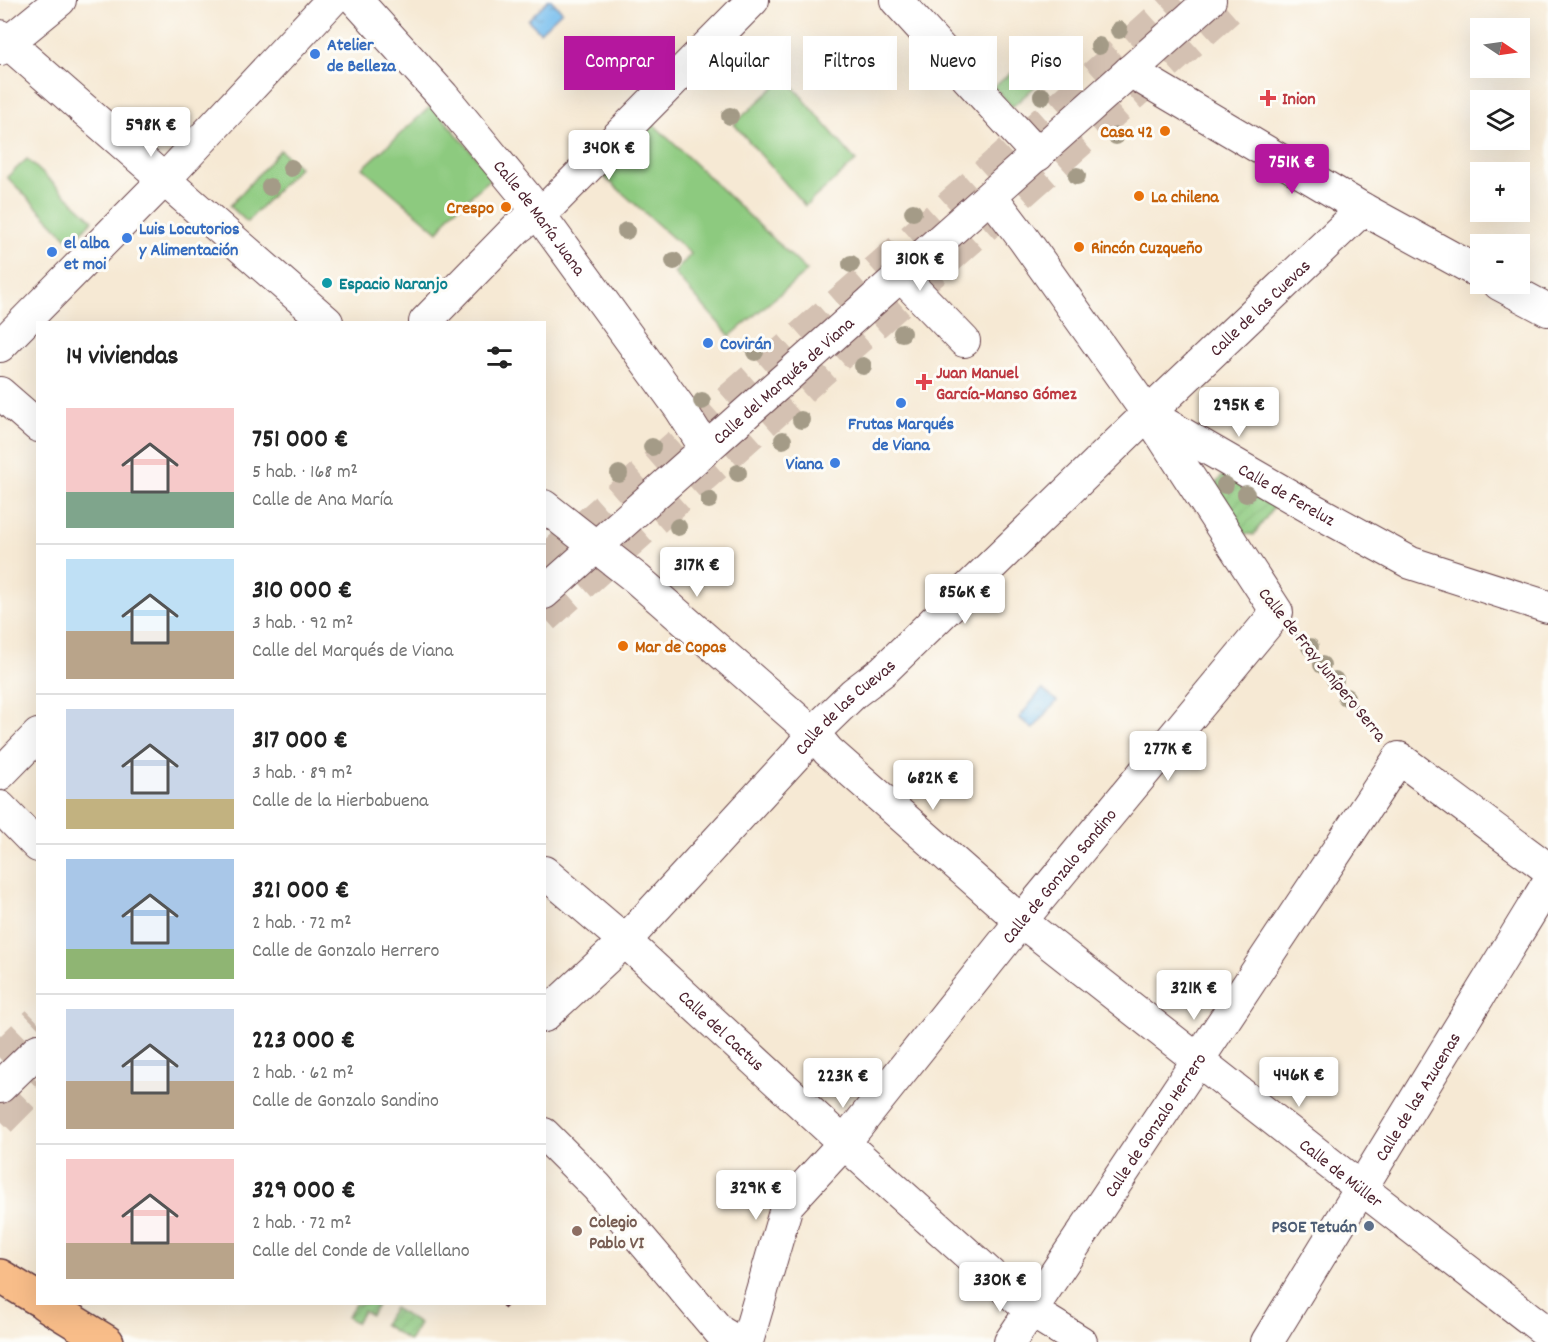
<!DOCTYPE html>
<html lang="es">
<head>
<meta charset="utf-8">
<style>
  body { margin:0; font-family:Dekko,sans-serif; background:#f6f6f6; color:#222; height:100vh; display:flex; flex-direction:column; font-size:22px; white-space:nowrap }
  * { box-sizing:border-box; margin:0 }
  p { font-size:20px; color:#767676 }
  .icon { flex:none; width:33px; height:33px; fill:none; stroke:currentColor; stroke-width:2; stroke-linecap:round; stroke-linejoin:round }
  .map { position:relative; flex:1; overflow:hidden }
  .side { position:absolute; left:36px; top:321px; width:510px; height:984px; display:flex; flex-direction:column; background:#fff; border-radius:0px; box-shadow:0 6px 24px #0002 }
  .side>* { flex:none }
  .guide { position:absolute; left:564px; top:36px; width:570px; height:54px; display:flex; gap:12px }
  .needle { width:39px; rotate:103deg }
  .controls { position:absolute; left:1470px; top:18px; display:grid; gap:12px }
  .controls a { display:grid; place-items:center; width:60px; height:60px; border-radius:0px; background:#fff; box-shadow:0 6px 24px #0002; font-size:30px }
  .price { position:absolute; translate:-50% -51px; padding:0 14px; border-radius:6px; background:#fff; color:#222; font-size:20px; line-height:39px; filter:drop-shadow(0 2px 3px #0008) }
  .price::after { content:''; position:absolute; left:50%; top:36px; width:18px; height:14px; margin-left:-9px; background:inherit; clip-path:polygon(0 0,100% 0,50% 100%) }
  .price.current { background:#b5179e; color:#fff }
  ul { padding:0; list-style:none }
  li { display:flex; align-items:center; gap:18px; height:150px; padding:0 30px }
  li+li { border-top:2px solid #e0e0e0 }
  li span { display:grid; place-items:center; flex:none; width:168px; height:120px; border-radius:0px; color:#555 }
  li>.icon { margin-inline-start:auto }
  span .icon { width:72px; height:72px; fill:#fffc; stroke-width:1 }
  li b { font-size:26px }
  h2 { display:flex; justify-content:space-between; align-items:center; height:72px; padding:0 30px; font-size:26px }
  .pill { padding:0 21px; border-radius:0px; background:#fff; box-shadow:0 6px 24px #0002; font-size:21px; line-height:54px }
  .pill.current { background:#b5179e; color:#fff }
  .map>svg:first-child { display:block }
  .grass { fill:#8dca7f; stroke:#6c7455; stroke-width:1.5 }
  .garden { fill:url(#garden-furrows); stroke:#6c7455; stroke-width:1.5 }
  .water { fill:url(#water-ripples); stroke:#606e8c; stroke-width:1.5 }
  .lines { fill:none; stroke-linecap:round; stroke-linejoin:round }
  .major-tunnel { stroke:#d4c1b2; stroke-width:33; stroke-dasharray:33 16; stroke-linecap:butt }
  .minor-casing { stroke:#643d44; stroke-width:34 }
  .major-casing { stroke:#643d44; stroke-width:36 }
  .path { stroke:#643d44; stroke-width:4; stroke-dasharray:4.5 4.5; stroke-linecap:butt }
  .minor { stroke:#fff; stroke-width:32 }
  .major { stroke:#f8bd89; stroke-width:33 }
  .tree { fill:#a49b87 }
  .shop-dot { fill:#3f7fe0; stroke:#fdfcf7; stroke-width:2 }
  .health-dot { fill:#e0444e; stroke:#fdfcf7; stroke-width:2 }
  .food-dot { fill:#e8710a; stroke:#fdfcf7; stroke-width:2 }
  .culture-dot { fill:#0f9aa8; stroke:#fdfcf7; stroke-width:2 }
  .service-dot { fill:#5c6f8a; stroke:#fdfcf7; stroke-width:2 }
  .education-dot { fill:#8d6e63; stroke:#fdfcf7; stroke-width:2 }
  .labels { text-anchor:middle; stroke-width:6; stroke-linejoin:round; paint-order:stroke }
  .shop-label { font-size:18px; font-weight:bold; fill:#366cbe; stroke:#fdfcf7; text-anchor:start }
  .health-label { font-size:18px; font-weight:bold; fill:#be3a42; stroke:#fdfcf7; text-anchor:start }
  .food-label { font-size:18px; font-weight:bold; fill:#c56008; stroke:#fdfcf7; text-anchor:start }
  .street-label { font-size:18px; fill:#4a1f2b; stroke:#fdfcf7 }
  .culture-label { font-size:18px; font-weight:bold; fill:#0d838f; stroke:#fdfcf7; text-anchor:start }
  .education-label { font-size:18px; font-weight:bold; fill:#785e54; stroke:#fdfcf7; text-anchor:start }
  .service-label { font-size:18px; font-weight:bold; fill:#4e5e75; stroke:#fdfcf7; text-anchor:end }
</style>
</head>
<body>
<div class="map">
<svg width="1548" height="1342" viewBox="0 0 1548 1342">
  <defs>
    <pattern id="garden-furrows" width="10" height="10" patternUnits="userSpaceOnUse" patternTransform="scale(1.5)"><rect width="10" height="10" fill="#8dca7f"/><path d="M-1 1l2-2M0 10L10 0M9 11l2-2" fill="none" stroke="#7bad6e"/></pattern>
    <pattern id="water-ripples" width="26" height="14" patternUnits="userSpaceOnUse" patternTransform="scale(1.5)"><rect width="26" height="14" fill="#76bded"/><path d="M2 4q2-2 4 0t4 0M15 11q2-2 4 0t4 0" fill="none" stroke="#6399c0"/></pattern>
  </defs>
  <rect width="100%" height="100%" fill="#fdfcf7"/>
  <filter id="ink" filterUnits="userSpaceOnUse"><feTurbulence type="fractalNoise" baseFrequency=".0167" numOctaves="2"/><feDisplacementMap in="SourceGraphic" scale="12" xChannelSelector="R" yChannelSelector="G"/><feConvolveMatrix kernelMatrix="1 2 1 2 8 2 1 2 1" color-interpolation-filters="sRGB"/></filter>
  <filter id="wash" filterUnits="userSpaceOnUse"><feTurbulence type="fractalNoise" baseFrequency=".008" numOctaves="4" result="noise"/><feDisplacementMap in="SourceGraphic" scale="24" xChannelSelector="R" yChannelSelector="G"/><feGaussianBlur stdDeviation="1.35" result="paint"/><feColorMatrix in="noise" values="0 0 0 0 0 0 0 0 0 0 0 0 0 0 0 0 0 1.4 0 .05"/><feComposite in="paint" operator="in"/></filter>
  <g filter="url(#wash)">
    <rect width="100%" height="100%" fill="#f6e9d4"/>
    <g class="grass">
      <path d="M 1019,66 L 1037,85 L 1012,107 L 994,87 Z"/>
      <path d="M 785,77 L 856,161 L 805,206 L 734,124 Z"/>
      <path d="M 432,105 L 493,177 L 451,213 L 438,232 L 363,168 Z"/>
      <path d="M 649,120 L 807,271 L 730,336 L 674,273 L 691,254 L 599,172 Z"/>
      <path d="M 280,150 L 299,167 L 247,222 L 230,206 Z"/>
      <path d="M 27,159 L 93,220 L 71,242 L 7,177 Z"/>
    </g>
    <g class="garden">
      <path d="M 1223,475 L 1275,505 L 1254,535 L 1240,533 L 1216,483 Z"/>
      <path d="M 355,1304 L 378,1304 L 371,1315 L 363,1311 L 356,1323 L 347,1317 Z"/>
      <path d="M 394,1308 L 419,1324 L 409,1341 L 383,1324 Z"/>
    </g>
    <g class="water">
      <path d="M 548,0 L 551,0 L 562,11 L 540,32 L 528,20 Z"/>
      <path d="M 1042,689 L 1057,701 L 1033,729 L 1019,718 Z"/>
    </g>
  </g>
  <g filter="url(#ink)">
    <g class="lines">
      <g class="major-tunnel">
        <path d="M 544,563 L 937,218 L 1180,0"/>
        <path d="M 544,617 L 1238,0"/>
        <path d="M 0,1059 L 38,1022"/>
        <path d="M 0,1120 L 38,1082"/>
      </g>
      <defs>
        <g id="minor">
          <path id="s1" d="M 356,0 L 443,96 L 528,199 L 680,408 L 706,449"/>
          <path d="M 896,0 L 1038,155"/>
          <path d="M 0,36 L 327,322"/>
          <path d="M 0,49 L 60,0"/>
          <path d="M 1130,71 L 1363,209 L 1480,273"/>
          <path id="s2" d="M 991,196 L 1023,238 L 1148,414 L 1316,511 L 1411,563 L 1548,607"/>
          <path d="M 901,276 L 964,341"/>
          <path d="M 1499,284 L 1548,310"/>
          <path d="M 425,322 L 517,228 L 553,202 L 753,0"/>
          <path d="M 0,346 L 164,180 L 332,0"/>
          <path d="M 0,393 L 38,426"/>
          <path id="s3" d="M 544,506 L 637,579 L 813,733 L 828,751 L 1021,921 L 1371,1196 L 1548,1333"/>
          <path id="s4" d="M 544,593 L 1210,0"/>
          <path d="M 0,774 L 38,735"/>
          <path d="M 0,807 L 38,846"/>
          <path id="s5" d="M 544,872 L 625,941 L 844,1143 L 1031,1311 L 1081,1342"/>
          <path id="s6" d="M 544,1016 L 625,941 L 795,756 L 813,733 L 854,693 L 883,671 L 1133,428 L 1363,209"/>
          <path d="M 0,1087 L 38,1050"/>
          <path d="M 544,1134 L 597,1187 L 720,1332 L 737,1342"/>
          <path id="s7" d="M 747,1342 L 787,1205 L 844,1143 L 1021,921 L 1277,612 L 1148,414"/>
          <path id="s8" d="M 1010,1342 L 1399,758 L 1548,869"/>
          <path id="s9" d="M 1267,1342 L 1548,883"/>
        </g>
        <g id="major">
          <path d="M 0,1276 L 38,1299"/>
          <path d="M 45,1304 L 107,1342"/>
        </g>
      </defs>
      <use href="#minor" class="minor-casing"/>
      <use href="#major" class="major-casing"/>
      <g class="path">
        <path d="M 1295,634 L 1381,737"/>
        <path d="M 503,1308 L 507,1304"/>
      </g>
      <use href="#minor" class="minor"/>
      <use href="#major" class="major"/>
    </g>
    <g class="tree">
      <circle cx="1119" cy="30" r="9"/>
      <circle cx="1099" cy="46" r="9"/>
      <circle cx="1070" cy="70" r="9"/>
      <circle cx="1042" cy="96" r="9"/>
      <circle cx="730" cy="116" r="9"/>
      <circle cx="1116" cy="136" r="9"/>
      <circle cx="291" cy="168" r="9"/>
      <circle cx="1077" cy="176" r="9"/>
      <circle cx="270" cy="187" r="9"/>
      <circle cx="913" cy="212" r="9"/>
      <circle cx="626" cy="231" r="9"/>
      <circle cx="674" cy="261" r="9"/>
      <circle cx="851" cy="264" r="9"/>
      <circle cx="902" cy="333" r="9"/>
      <circle cx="755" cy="352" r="9"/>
      <circle cx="863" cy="366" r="9"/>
      <circle cx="702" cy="401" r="9"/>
      <circle cx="801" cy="420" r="9"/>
      <circle cx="783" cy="440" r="9"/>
      <circle cx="652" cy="447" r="9"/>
      <circle cx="738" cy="473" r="9"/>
      <circle cx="619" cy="474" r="9"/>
      <circle cx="1225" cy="485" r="9"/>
      <circle cx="1246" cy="494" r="9"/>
      <circle cx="709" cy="500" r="9"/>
      <circle cx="678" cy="527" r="9"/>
      <circle cx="1310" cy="647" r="9"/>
      <circle cx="1322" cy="665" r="9"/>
      <circle cx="1335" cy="680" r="9"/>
      <circle cx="1346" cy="697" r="9"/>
    </g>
  </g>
  <g class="shop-dot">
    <circle cx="315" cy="54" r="6"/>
    <circle cx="127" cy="238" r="6"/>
    <circle cx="52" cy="252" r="6"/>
    <circle cx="708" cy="343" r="6"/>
    <circle cx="901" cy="403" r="6"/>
    <circle cx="835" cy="463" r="6"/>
  </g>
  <g class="health-dot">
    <path d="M1265 89h6v6h6v6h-6v6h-6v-6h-6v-6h6z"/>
    <path d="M921 373h6v6h6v6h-6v6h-6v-6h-6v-6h6z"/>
  </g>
  <g class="food-dot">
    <circle cx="1165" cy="131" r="6"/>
    <circle cx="1139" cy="196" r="6"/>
    <circle cx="506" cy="207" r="6"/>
    <circle cx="1079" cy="247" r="6"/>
    <circle cx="623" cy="646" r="6"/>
  </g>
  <circle class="culture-dot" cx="327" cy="283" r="6"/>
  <circle class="service-dot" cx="1369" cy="1226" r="6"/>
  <circle class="education-dot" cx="577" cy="1231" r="6"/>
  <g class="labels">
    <g class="shop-label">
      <text x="327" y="50">Atelier<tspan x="327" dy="21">de Belleza</tspan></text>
      <text x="139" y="234">Luis Locutorios<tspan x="139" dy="21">y Alimentación</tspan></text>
      <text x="64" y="248">el alba<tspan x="64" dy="21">et moi</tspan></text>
      <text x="720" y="349">Covirán</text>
      <text x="901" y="429" text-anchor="middle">Frutas Marqués<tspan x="901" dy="21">de Viana</tspan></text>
      <text x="823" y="469" text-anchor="end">Viana</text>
    </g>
    <g class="health-label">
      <text x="1282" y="104">Inion</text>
      <text x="936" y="378">Juan Manuel<tspan x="936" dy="21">García-Manso Gómez</tspan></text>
    </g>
    <g class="food-label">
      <text x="1153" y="137" text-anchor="end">Casa 42</text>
      <text x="1151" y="202">La chilena</text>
      <text x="494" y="213" text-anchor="end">Crespo</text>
      <text x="1091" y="253">Rincón Cuzqueño</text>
      <text x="635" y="652">Mar de Copas</text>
    </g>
    <g class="street-label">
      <text dy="6" stroke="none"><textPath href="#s1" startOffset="285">Calle de María Juana</textPath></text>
      <text dy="6" stroke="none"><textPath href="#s6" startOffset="1008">Calle de las Cuevas</textPath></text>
      <text dy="6" stroke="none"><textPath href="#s4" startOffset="320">Calle del Marqués de Viana</textPath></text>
      <text dy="6" stroke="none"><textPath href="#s2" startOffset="429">Calle de Fereluz</textPath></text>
      <text transform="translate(1323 664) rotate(51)" y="6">Calle de Fray Junípero Serra</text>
      <text dy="6" stroke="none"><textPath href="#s6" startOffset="432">Calle de las Cuevas</textPath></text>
      <text dy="6" stroke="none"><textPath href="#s7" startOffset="570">Calle de Gonzalo Sandino</textPath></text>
      <text dy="6" stroke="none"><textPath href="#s5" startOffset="238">Calle del Cactus</textPath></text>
      <text dy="6" stroke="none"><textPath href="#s9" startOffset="288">Calle de las Azucenas</textPath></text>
      <text dy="6" stroke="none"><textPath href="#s8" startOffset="261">Calle de Gonzalo Herrero</textPath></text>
      <text dy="6" stroke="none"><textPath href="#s3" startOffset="1040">Calle de Müller</textPath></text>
    </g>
    <g class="culture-label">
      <text x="339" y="289">Espacio Naranjo</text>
    </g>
    <g class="education-label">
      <text x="589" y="1227">Colegio<tspan x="589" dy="21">Pablo VI</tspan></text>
    </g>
    <g class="service-label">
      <text x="1357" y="1232">PSOE Tetuán</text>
    </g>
  </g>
</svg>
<div class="controls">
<a><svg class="needle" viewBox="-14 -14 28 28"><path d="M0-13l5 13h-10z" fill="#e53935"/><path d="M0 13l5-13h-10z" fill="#767676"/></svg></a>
<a><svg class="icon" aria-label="layers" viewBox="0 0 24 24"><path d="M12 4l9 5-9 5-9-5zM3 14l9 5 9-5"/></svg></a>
<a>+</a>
<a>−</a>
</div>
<b class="price" style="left:151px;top:158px">598K €</b>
<b class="price" style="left:609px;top:181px">340K €</b>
<b class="price current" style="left:1292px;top:195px">751K €</b>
<b class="price" style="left:920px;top:292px">310K €</b>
<b class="price" style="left:1239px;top:438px">295K €</b>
<b class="price" style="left:697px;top:598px">317K €</b>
<b class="price" style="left:965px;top:625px">856K €</b>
<b class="price" style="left:1168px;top:782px">277K €</b>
<b class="price" style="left:933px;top:811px">682K €</b>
<b class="price" style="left:1194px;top:1021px">321K €</b>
<b class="price" style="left:1299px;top:1108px">446K €</b>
<b class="price" style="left:843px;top:1109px">223K €</b>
<b class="price" style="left:756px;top:1221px">329K €</b>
<b class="price" style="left:1000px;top:1313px">330K €</b>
<div class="guide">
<a class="pill current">Comprar</a>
<a class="pill">Alquilar</a>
<a class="pill">Filtros</a>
<a class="pill">Nuevo</a>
<a class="pill">Piso</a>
</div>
<section class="side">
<h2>14 viviendas<svg class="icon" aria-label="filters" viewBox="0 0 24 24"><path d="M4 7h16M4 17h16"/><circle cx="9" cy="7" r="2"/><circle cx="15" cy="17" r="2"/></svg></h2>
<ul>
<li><span style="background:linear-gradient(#f6c9c9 70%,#7fa58c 0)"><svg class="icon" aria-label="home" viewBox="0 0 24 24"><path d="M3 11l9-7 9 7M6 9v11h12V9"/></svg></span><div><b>751 000 €</b><p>5 hab. · 168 m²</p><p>Calle de Ana María</p></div></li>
<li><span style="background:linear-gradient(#bfe0f5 60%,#b9a48a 0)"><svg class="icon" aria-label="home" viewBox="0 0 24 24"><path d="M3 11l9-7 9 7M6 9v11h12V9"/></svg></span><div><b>310 000 €</b><p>3 hab. · 92 m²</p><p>Calle del Marqués de Viana</p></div></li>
<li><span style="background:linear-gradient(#c9d6e8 75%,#c2b280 0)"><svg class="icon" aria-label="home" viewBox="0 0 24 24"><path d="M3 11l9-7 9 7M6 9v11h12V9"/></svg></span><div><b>317 000 €</b><p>3 hab. · 89 m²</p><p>Calle de la Hierbabuena</p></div></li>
<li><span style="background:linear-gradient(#a9c7e8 75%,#8fb573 0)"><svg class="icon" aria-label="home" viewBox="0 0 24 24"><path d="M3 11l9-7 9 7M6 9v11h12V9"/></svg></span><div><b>321 000 €</b><p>2 hab. · 72 m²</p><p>Calle de Gonzalo Herrero</p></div></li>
<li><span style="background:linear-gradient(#c9d6e8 60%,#b9a48a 0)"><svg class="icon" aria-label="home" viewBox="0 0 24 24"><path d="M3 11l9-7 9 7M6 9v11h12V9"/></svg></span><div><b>223 000 €</b><p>2 hab. · 62 m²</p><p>Calle de Gonzalo Sandino</p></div></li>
<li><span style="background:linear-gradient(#f6c9c9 70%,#b9a48a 0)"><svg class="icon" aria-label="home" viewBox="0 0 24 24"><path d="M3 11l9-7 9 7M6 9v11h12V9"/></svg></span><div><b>329 000 €</b><p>2 hab. · 72 m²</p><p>Calle del Conde de Vallellano</p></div></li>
</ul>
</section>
</div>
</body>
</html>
